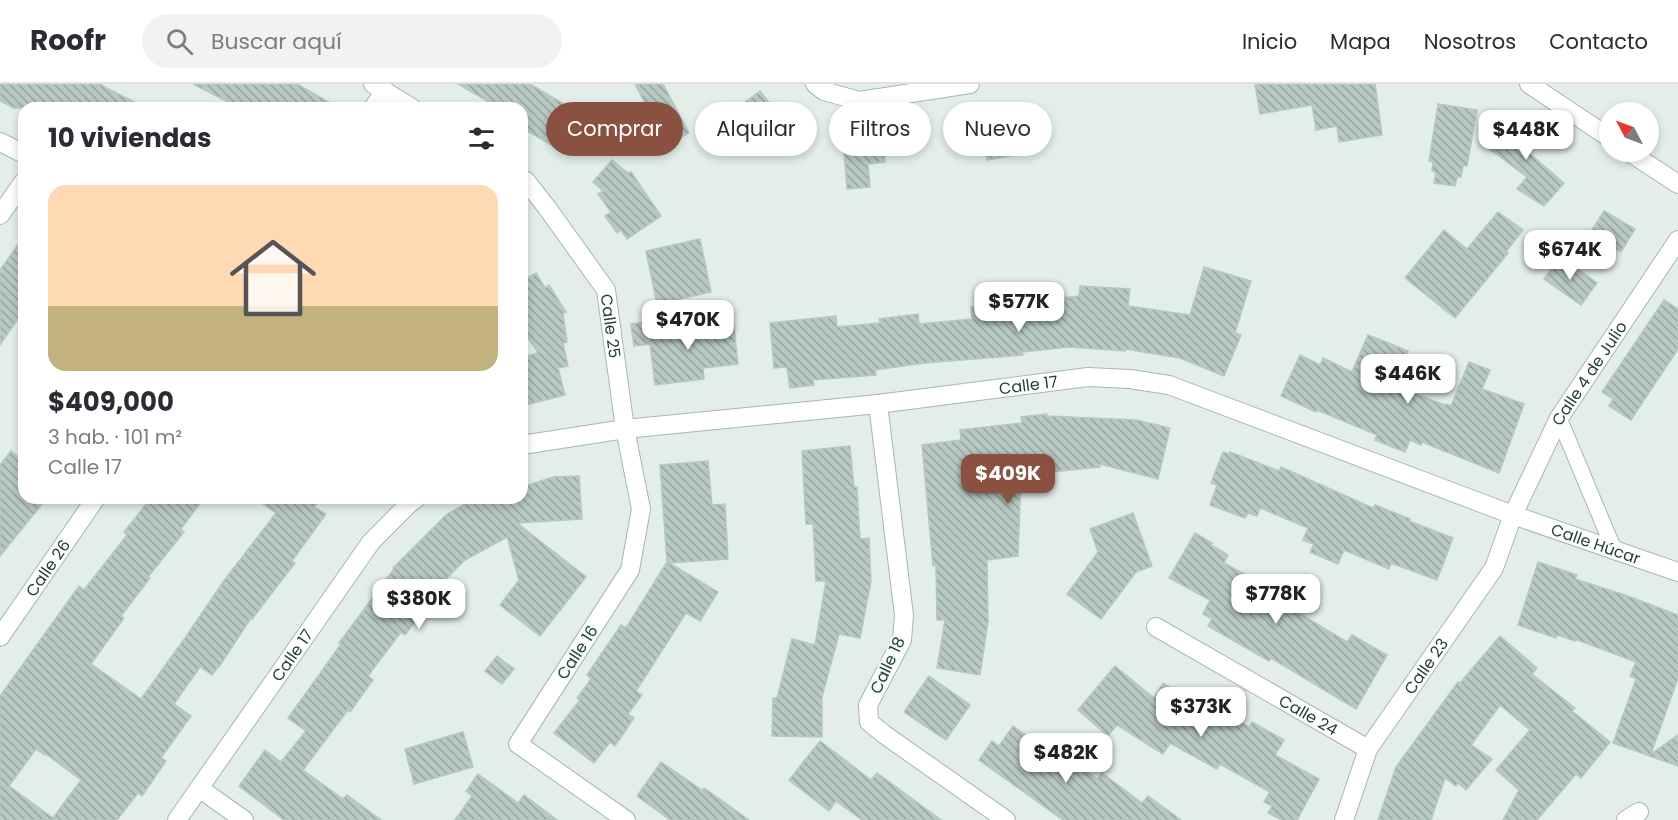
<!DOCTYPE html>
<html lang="es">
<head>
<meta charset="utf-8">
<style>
  body { margin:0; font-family:Poppins,sans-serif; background:#f2f2f3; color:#2b2b33; height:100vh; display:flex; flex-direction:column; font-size:22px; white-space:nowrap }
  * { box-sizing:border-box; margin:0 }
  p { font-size:20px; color:#7c7c81 }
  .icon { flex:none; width:33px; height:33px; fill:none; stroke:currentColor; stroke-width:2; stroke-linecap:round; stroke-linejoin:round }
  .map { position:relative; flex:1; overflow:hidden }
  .side { position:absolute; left:18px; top:18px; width:510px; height:402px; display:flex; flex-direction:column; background:#fff; border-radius:18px; box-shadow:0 3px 9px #0003 }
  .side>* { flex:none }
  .banner { position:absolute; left:546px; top:18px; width:570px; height:54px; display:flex; gap:12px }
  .needle { width:39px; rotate:311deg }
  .tools { position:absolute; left:1599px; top:18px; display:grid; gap:12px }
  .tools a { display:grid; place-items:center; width:60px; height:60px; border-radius:50%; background:#fff; box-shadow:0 3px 9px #0003; font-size:30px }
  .price { position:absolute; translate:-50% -51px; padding:0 14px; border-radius:12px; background:#fff; color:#222; font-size:20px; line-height:39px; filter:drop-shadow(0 2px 3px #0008) }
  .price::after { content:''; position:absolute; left:50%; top:36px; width:18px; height:14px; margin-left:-9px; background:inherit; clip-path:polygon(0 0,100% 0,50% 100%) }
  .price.active { background:#8a5140; color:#fff }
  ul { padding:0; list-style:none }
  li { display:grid; align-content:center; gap:12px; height:318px; padding:0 30px }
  li span { display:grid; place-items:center; height:186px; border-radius:18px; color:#555 }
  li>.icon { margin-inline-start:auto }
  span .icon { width:108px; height:108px; fill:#fffc; stroke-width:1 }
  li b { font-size:26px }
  h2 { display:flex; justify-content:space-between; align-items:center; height:72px; padding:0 30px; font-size:26px }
  .tag { padding:0 21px; border-radius:27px; background:#fff; box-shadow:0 3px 9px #0003; font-size:21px; line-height:54px }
  .tag.active { background:#8a5140; color:#fff }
  header { display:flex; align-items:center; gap:36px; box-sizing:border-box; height:84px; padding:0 30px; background:#fff; border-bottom:2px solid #e1e1e2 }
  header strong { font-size:28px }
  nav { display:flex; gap:33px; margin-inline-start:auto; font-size:21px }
  .search { width:420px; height:54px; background:#f2f2f3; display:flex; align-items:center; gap:15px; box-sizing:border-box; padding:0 21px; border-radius:33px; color:#7c7c81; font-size:22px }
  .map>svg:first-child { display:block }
  .building { fill:url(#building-back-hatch); stroke:#b5c9c1; stroke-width:1.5; fill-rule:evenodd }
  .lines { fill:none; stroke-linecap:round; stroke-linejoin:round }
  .service-casing { stroke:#a5b7b1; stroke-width:17 }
  .minor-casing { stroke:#a5b7b1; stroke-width:20 }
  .service { stroke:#fff; stroke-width:15 }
  .minor { stroke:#fff; stroke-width:18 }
  .labels { text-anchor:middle; stroke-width:4.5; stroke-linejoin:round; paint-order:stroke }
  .street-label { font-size:16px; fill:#214239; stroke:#f4faf7 }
</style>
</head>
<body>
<header>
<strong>Roofr</strong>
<div class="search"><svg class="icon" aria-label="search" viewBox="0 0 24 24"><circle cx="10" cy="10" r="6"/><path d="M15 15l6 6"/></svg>Buscar aquí</div>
<nav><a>Inicio</a><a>Mapa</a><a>Nosotros</a><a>Contacto</a></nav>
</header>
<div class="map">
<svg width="1678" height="736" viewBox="0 0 1678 736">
  <defs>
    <pattern id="building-back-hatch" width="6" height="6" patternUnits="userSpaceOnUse" patternTransform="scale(1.5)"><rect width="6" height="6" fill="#b8c9c2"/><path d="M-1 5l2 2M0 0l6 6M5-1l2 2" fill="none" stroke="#95a59f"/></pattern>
  </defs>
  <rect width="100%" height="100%" fill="#e3eee9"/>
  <g class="building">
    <path d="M 0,0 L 99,0 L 146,24 L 14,24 L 0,17 Z"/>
    <path d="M 193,0 L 297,0 L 339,24 L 240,24 Z"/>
    <path d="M 458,0 L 530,0 L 576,27 L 555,63 L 522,44 L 522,24 L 499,24 Z"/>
    <path d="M 635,0 L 663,0 L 689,49 L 667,61 Z"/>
    <path d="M 1255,0 L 1375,0 L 1382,51 L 1339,58 L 1337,42 L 1316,46 L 1312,21 L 1260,30 Z"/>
    <path d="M 760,7 L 774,25 L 742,49 L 728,31 Z"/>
    <path d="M 1438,20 L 1477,26 L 1467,82 L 1463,82 L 1461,93 L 1457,93 L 1455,102 L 1434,99 L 1436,88 L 1432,87 L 1433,78 L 1429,77 Z"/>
    <path d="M 1016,34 L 1022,70 L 987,76 L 982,40 Z"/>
    <path d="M 1509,35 L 1517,41 L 1519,38 L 1540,54 L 1529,69 L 1564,99 L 1544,122 L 1517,105 L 1527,93 L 1487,63 Z"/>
    <path d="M 883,53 L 885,78 L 868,80 L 870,103 L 847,105 L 843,56 Z"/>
    <path d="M 612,76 L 628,89 L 631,88 L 661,132 L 627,155 L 621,146 L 617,149 L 605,132 L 611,128 L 598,110 L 603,107 L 593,98 Z"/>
    <path d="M 1604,127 L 1635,145 L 1621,168 L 1590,149 Z"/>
    <path d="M 1498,128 L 1523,146 L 1506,168 L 1508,169 L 1455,234 L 1405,194 L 1444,146 L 1467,165 Z"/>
    <path d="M 24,152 L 24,226 L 0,261 L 0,186 Z"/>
    <path d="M 700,155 L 711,208 L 657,220 L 646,167 Z"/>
    <path d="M 1560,172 L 1597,199 L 1581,221 L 1544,195 Z"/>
    <path d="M 1204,183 L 1251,197 L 1235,249 L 1241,251 L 1224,292 L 1180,274 L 1125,265 L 1125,267 L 1069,263 L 1022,268 L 1023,271 L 924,279 L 875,286 L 876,291 L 813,296 L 814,301 L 790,304 L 787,283 L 774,284 L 770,239 L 836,232 L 837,243 L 880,239 L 879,235 L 918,230 L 919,240 L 972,235 L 971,223 L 980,222 L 979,213 L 1016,209 L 1017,219 L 1079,212 L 1080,202 L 1130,205 L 1128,222 L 1190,231 Z"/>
    <path d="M 536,189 L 545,204 L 549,201 L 566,228 L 563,230 L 567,258 L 563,259 L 568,282 L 558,284 L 565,311 L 522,322 L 522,273 L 538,269 L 522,244 L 522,197 Z"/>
    <path d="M 1664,216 L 1678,225 L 1678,265 L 1631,336 L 1609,322 L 1613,315 L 1602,308 Z"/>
    <path d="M 733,234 L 738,280 L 703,284 L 704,295 L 655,301 L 650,260 L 634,262 L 631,240 L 655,237 L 657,255 L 710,248 L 709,237 Z"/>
    <path d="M 1368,251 L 1408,267 L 1397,291 L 1409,295 L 1405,306 L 1445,321 L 1446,320 L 1451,322 L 1469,278 L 1490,286 L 1482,305 L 1524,320 L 1499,389 L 1422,358 L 1421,361 L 1410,356 L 1405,368 L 1375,356 L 1377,351 L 1317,326 L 1316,328 L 1281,312 L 1300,271 L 1320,281 L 1323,274 L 1352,288 Z"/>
    <path d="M 1047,330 L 1047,332 L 1136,336 L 1170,344 L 1158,395 L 1100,380 L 1100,383 L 1021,391 L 1018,472 L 987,476 L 988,538 L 980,591 L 937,584 L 945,536 L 937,536 L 936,481 L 933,482 L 922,361 L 961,356 L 960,346 L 1022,339 L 1021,333 Z"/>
    <path d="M 850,362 L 854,403 L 857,403 L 860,455 L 869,454 L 871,497 L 860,554 L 839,550 L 822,613 L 822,653 L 772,652 L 773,614 L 777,614 L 792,555 L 815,561 L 826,497 L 816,497 L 813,440 L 806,440 L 802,367 Z"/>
    <path d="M 11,367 L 24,378 L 24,414 L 47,414 L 0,472 L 0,381 Z"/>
    <path d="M 1223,368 L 1229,370 L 1230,368 L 1279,387 L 1281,383 L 1373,424 L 1375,421 L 1410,435 L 1409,437 L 1453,454 L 1437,496 L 1391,479 L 1389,485 L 1344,466 L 1338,480 L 1310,468 L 1314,460 L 1303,456 L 1308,444 L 1260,424 L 1257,432 L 1248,429 L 1245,434 L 1210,421 L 1217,401 L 1211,399 Z"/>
    <path d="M 708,377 L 712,421 L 725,420 L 728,475 L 669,479 L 718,508 L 700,537 L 686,529 L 636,607 L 642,611 L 628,630 L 634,634 L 615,662 L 610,658 L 594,679 L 554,649 L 580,616 L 577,614 L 591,595 L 587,591 L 621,541 L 626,544 L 667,478 L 660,381 Z"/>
    <path d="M 579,392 L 582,435 L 517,439 L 586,493 L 540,552 L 500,521 L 519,496 L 507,453 L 465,476 L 428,513 L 432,516 L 405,551 L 401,548 L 368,592 L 373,596 L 350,628 L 348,626 L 303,686 L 343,715 L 347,711 L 381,736 L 284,736 L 239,702 L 265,666 L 281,678 L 306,647 L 288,634 L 341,560 L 339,559 L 394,485 L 393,484 L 447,430 L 476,414 L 522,414 L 522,403 L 553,393 Z"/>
    <path d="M 151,414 L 204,414 L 181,445 L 184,448 L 148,493 L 150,494 L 121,532 L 124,534 L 91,580 L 141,615 L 185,554 L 223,498 L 276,429 L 255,414 L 321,414 L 314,423 L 326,430 L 292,477 L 295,479 L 252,535 L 251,534 L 219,583 L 218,583 L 212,591 L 200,583 L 174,620 L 191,632 L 161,674 L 166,677 L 142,712 L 138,709 L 117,736 L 0,736 L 0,612 L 79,502 L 84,506 L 127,451 L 124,448 ZM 36,665 L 45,671 L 46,670 L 81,696 L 53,734 L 9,702 Z"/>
    <path d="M 1133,429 L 1152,482 L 1136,488 L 1101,535 L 1067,510 L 1098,468 L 1090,445 Z"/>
    <path d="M 1195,449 L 1212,459 L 1211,461 L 1228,471 L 1224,479 L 1300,521 L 1297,528 L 1347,558 L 1352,551 L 1387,571 L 1356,625 L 1271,574 L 1269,577 L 1208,542 L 1212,535 L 1203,530 L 1210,516 L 1169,494 Z"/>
    <path d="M 1538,478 L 1577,491 L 1575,495 L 1625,511 L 1678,531 L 1678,594 L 1651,670 L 1678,651 L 1678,682 L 1613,659 L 1636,595 L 1630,592 L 1636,578 L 1575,555 L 1575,557 L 1557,551 L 1556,554 L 1518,541 Z"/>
    <path d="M 1500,552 L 1537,584 L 1532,590 L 1575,624 L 1572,627 L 1610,658 L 1581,694 L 1576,690 L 1537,736 L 1503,736 L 1519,706 L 1496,686 L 1530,646 L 1500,621 L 1471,661 L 1492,675 L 1466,706 L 1458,699 L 1456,702 L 1445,694 L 1431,736 L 1378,736 L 1396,683 L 1458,598 L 1460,599 Z"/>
    <path d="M 497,572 L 514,585 L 502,600 L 485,587 Z"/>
    <path d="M 1115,582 L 1154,614 L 1163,599 L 1204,625 L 1208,619 L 1249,643 L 1252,638 L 1284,656 L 1275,671 L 1319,695 L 1297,736 L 1282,736 L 1268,729 L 1272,722 L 1264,718 L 1270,708 L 1220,680 L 1217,685 L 1170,659 L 1163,670 L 1117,641 L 1108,652 L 1078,626 Z"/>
    <path d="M 929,592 L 970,621 L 946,656 L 904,628 Z"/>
    <path d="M 1013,642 L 1055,672 L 1059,667 L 1097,695 L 1102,689 L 1142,719 L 1148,712 L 1181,736 L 1063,736 L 979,676 L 992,657 L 999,662 Z"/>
    <path d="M 463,648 L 473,683 L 414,700 L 405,665 Z"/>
    <path d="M 820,657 L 871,696 L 877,689 L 941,736 L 862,736 L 836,717 L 829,727 L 789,696 Z"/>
    <path d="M 661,678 L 702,706 L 704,704 L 749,736 L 670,736 L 637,712 Z"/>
    <path d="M 478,690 L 518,719 L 524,711 L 557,736 L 455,736 L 472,712 L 466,707 Z"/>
  </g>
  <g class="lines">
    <defs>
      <path id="service" d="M 1559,334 L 1615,468"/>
      <g id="minor">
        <path d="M 373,0 L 412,24"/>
        <path d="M 815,0 L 824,7 L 859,17 L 970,0"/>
        <path d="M 1529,0 L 1610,54"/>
        <path d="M 373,24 L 385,7"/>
        <path d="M 0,58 L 24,70"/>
        <path d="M 1629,68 L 1678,100"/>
        <path id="s1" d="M 522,95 L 526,97 L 548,125 L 606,206 L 625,345 L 641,425 L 630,486 L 518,660 L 626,736"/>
        <path d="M 0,131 L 24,97"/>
        <path d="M 878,320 L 904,531 L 902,556 L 868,621 L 869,638 L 885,651 L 1006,736"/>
        <path id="s2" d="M 522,361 L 625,345 L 878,320 L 1088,293 L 1130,295 L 1169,301 L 1513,431 L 1678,488"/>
        <path id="s3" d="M 1156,543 L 1368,665"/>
        <path id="s4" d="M 0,553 L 96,414"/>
        <path d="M 199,704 L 244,736"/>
        <path id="s5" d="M 177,736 L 371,458 L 410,419 L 417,414"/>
        <path id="s6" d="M 1344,736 L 1368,665 L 1494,484 L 1513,431 L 1559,334 L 1678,156"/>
        <path d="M 1626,736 L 1639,728"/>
      </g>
    </defs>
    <use href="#service" class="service-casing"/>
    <use href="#minor" class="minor-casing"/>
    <use href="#service" class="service"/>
    <use href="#minor" class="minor"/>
  </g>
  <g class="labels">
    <g class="street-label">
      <text dy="6" stroke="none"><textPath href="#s1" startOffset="176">Calle 25</textPath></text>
      <text dy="6" stroke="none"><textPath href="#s6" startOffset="513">Calle 4 de Julio</textPath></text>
      <text dy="6" stroke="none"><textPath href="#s2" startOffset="510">Calle 17</textPath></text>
      <text dy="6" stroke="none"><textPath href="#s2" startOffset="1107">Calle Húcar</textPath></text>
      <text dy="6" stroke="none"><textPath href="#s4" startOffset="84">Calle 26</textPath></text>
      <text transform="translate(577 568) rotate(-57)" y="6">Calle 16</text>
      <text dy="6" stroke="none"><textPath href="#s5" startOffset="201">Calle 17</textPath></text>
      <text transform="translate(887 581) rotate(-65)" y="6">Calle 18</text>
      <text dy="6" stroke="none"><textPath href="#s6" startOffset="176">Calle 23</textPath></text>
      <text dy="6" stroke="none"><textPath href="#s3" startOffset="176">Calle 24</textPath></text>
    </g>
  </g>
</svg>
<div class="tools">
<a><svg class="needle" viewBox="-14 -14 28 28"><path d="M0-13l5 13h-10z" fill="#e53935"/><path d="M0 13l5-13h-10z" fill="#7c7c81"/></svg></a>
</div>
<b class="price" style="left:1526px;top:77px">$448K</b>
<b class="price" style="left:1570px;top:197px">$674K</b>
<b class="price" style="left:1019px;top:249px">$577K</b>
<b class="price" style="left:688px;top:267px">$470K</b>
<b class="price" style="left:1408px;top:321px">$446K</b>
<b class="price active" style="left:1008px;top:421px">$409K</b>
<b class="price" style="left:1276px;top:541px">$778K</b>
<b class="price" style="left:419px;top:546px">$380K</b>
<b class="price" style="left:1201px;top:654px">$373K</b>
<b class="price" style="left:1066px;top:700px">$482K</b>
<div class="banner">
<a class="tag active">Comprar</a>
<a class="tag">Alquilar</a>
<a class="tag">Filtros</a>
<a class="tag">Nuevo</a>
</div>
<section class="side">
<h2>10 viviendas<svg class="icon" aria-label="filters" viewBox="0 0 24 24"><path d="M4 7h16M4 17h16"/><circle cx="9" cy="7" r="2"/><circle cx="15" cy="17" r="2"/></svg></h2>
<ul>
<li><span style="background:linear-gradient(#ffd9b3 65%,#c2b280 0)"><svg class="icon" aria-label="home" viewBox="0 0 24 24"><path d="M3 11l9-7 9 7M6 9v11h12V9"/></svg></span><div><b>$409,000</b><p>3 hab. · 101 m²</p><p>Calle 17</p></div></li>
</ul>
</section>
</div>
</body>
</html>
